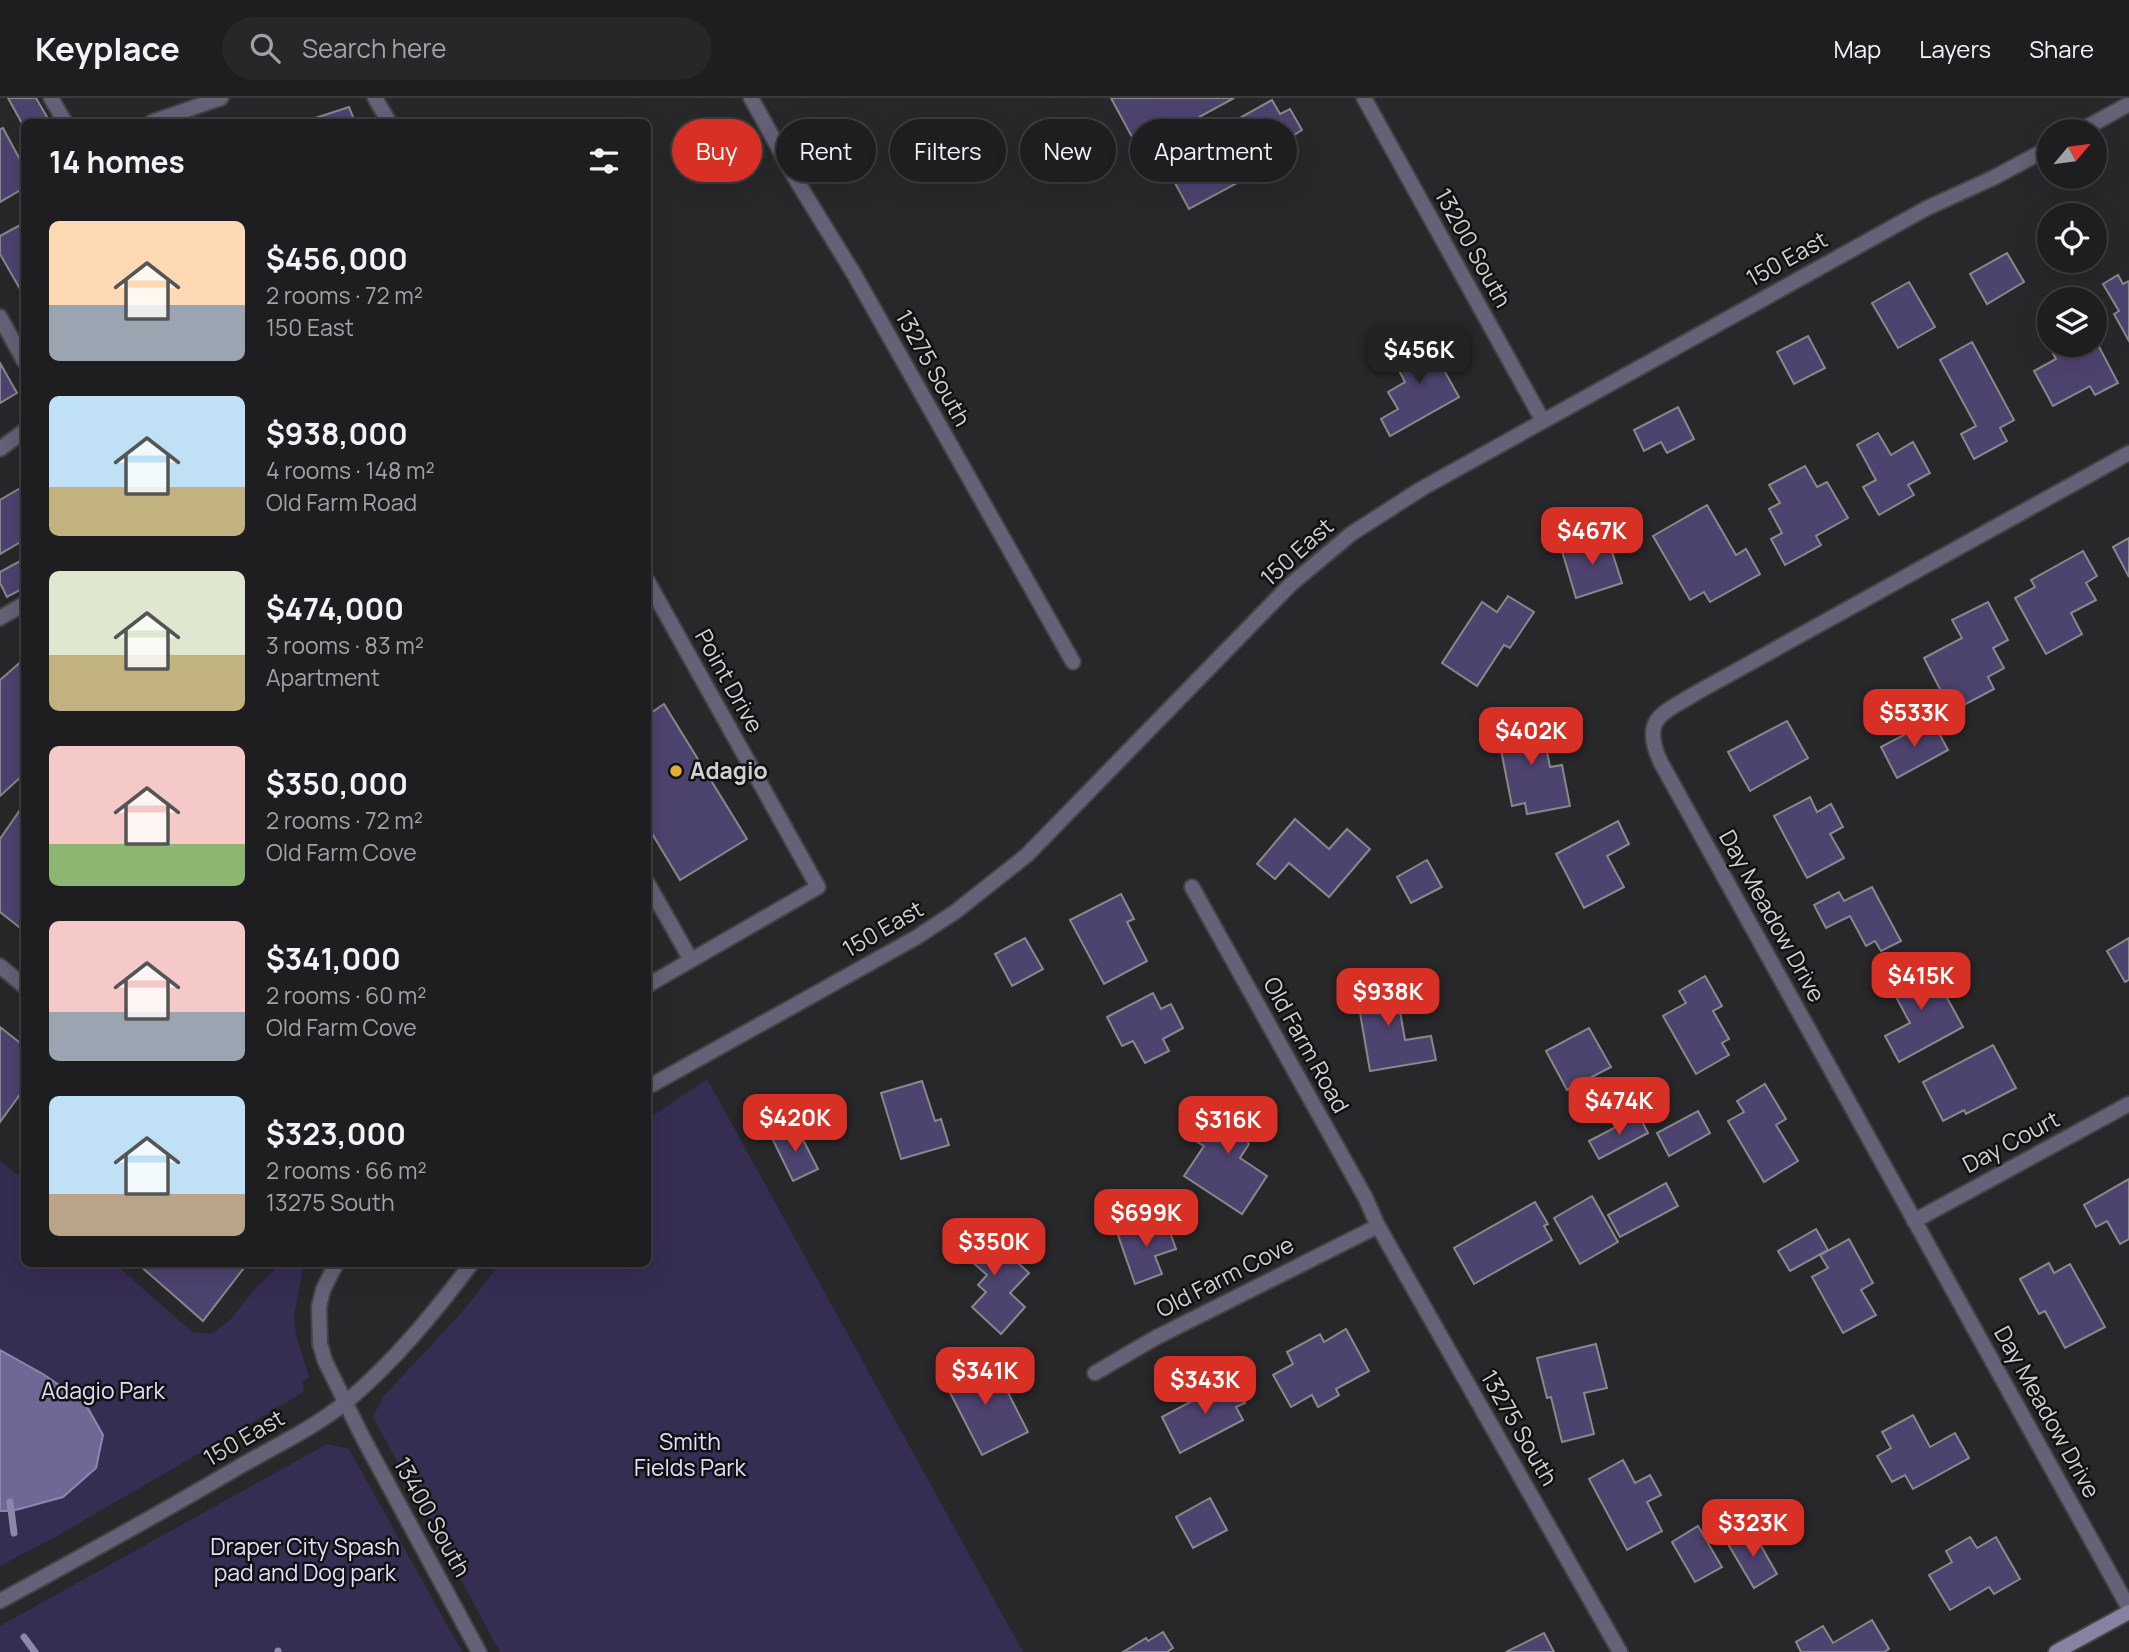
<!DOCTYPE html>
<html lang="en">
<head>
<meta charset="utf-8">
<style>
  body { margin:0; font-family:Manrope,sans-serif; background:#262729; color:#f1f3f6; height:100vh; display:flex; flex-direction:column; font-size:26px; white-space:nowrap }
  * { box-sizing:border-box; margin:0 }
  p { font-size:23px; color:#a1a2a5 }
  .icon { flex:none; width:38px; height:38px; fill:none; stroke:currentColor; stroke-width:2; stroke-linecap:round; stroke-linejoin:round }
  .map { position:relative; flex:1; overflow:hidden }
  .panel { position:absolute; left:21px; top:21px; width:630px; height:1148px; display:flex; flex-direction:column; background:#1e1e20; border-radius:10px; box-shadow:0 7px 28px #0002,0 0 0 2px #3c3c3e }
  .panel>* { flex:none }
  .guide { position:absolute; left:672px; top:21px; width:665px; height:63px; display:flex; gap:14px }
  .needle { width:46px; rotate:61deg }
  .buttons { position:absolute; left:2037px; top:21px; display:grid; gap:14px }
  .buttons a { display:grid; place-items:center; width:70px; height:70px; border-radius:50%; background:#1e1e20; box-shadow:0 7px 28px #0002,0 0 0 2px #3c3c3e; font-size:35px }
  .price { position:absolute; translate:-50% -60px; padding:0 16px; border-radius:14px; background:#d93025; color:#fff; font-size:23px; line-height:46px; filter:drop-shadow(0 2px 4px #0008) }
  .price::after { content:''; position:absolute; left:50%; top:42px; width:21px; height:16px; margin-left:-10px; background:inherit; clip-path:polygon(0 0,100% 0,50% 100%) }
  .price.current { background:#222; color:#fff }
  ul { padding:0; list-style:none }
  li { display:flex; align-items:center; gap:21px; height:175px; padding:0 28px }
  li span { display:grid; place-items:center; flex:none; width:196px; height:140px; border-radius:10px; color:#555 }
  li>.icon { margin-inline-start:auto }
  span .icon { width:84px; height:84px; fill:#fffc; stroke-width:1 }
  li b { font-size:30px }
  h2 { display:flex; justify-content:space-between; align-items:center; height:84px; padding:0 28px; font-size:30px }
  .pill { padding:0 24px; border-radius:32px; background:#1e1e20; box-shadow:0 7px 28px #0002,0 0 0 2px #3c3c3e; font-size:24px; line-height:63px }
  .pill.current { background:#d93025; color:#fff }
  header { display:flex; align-items:center; gap:42px; box-sizing:border-box; height:98px; padding:0 35px; background:#1e1e20; border-bottom:2px solid #3c3c3e }
  header strong { font-size:33px }
  nav { display:flex; gap:38px; margin-inline-start:auto; font-size:24px }
  .search { width:490px; height:63px; background:#262729; display:flex; align-items:center; gap:18px; box-sizing:border-box; padding:0 24px; border-radius:38px; color:#a1a2a5; font-size:26px }
  .map>svg:first-child { display:block }
  .green { fill:#362d53 }
  .water { fill:#716797; stroke:#8e87a9; stroke-width:2 }
  .lines { fill:none; stroke-linecap:round; stroke-linejoin:round }
  .stream { stroke:#8e87a9; stroke-width:7 }
  .building { fill:#4d436f; stroke:#88888b; stroke-width:2 }
  .minor-casing { stroke:#434346; stroke-width:18 }
  .tertiary-casing { stroke:#434346; stroke-width:18 }
  .secondary-casing { stroke:#434346; stroke-width:18 }
  .minor { stroke:#656176; stroke-width:14 }
  .tertiary { stroke:#656176; stroke-width:14 }
  .secondary { stroke:#8781a2; stroke-width:14 }
  .poi-dot { fill:#e3ae35; stroke:#111112; stroke-width:2.5 }
  .labels { text-anchor:middle; stroke-width:5; stroke-linejoin:round; paint-order:stroke }
  .street-label { font-size:23px; fill:#d1d1d3; stroke:#111112 }
  .poi-label { font-size:23px; font-weight:bold; fill:#d1d1d3; stroke:#111112; text-anchor:start }
  .park-label { font-size:23px; fill:#e3defc; stroke:#111112 }
</style>
</head>
<body>
<header>
<strong>Keyplace</strong>
<div class="search"><svg class="icon" aria-label="search" viewBox="0 0 24 24"><circle cx="10" cy="10" r="6"/><path d="M15 15l6 6"/></svg>Search here</div>
<nav><a>Map</a><a>Layers</a><a>Share</a></nav>
</header>
<div class="map">
<svg width="2129" height="1554" viewBox="0 0 2129 1554">
  <rect width="100%" height="100%" fill="#28282b"/>
  <g class="green">
    <path d="M 707,981 L 1023,1554 L 500,1554 L 373,1319 L 383,1299 L 462,1214 L 500,1166 L 648,1166 L 648,1021 Z"/>
    <path d="M 0,1063 L 24,1082 L 24,1166 L 115,1166 L 192,1234 L 210,1236 L 229,1223 L 254,1192 L 280,1166 L 304,1166 L 294,1217 L 296,1237 L 309,1279 L 302,1284 L 304,1293 L 289,1303 L 57,1438 L 0,1468 Z"/>
    <path d="M 327,1346 L 349,1351 L 462,1554 L 0,1554 L 0,1528 Z"/>
  </g>
  <path class="water" d="M 0,1252 L 43,1276 L 85,1305 L 103,1337 L 96,1370 L 63,1399 L 12,1413 L 0,1413 Z"/>
  <g class="lines">
    <g class="stream">
      <path d="M 10,1404 L 14,1435"/>
      <path d="M 24,1539 L 35,1554"/>
      <path d="M 278,1554 L 278,1553"/>
    </g>
  </g>
  <g class="building">
    <path d="M 8,0 L 36,0 L 50,24 L 24,24 L 24,29 Z"/>
    <path d="M 1111,0 L 1234,0 L 1139,52 Z"/>
    <path d="M 1272,2 L 1280,16 L 1290,11 L 1302,32 L 1291,39 L 1298,52 L 1189,111 L 1163,63 Z"/>
    <path d="M 349,9 L 355,24 L 303,24 Z"/>
    <path d="M 3,30 L 24,69 L 24,90 L 0,104 L 0,31 Z"/>
    <path d="M 24,125 L 24,198 L 0,156 L 0,138 Z"/>
    <path d="M 2007,155 L 2024,184 L 1987,206 L 1970,176 Z"/>
    <path d="M 2118,177 L 2123,186 L 2129,183 L 2129,243 L 2114,216 L 2119,213 L 2103,186 Z"/>
    <path d="M 1909,184 L 1935,229 L 1898,250 L 1872,205 Z"/>
    <path d="M 1421,231 L 1459,299 L 1390,338 L 1381,321 L 1398,311 L 1388,294 L 1405,284 L 1396,267 L 1413,258 L 1403,241 Z"/>
    <path d="M 1808,238 L 1825,270 L 1794,286 L 1777,254 Z"/>
    <path d="M 2095,241 L 2118,285 L 2095,297 L 2090,288 L 2053,308 L 2034,273 L 2056,261 L 2049,248 L 2095,247 Z"/>
    <path d="M 1972,244 L 2014,322 L 2000,330 L 2007,343 L 1974,361 L 1961,336 L 1976,328 L 1940,262 Z"/>
    <path d="M 0,265 L 17,295 L 0,305 Z"/>
    <path d="M 1678,309 L 1694,341 L 1667,355 L 1661,344 L 1644,353 L 1634,332 Z"/>
    <path d="M 1878,335 L 1891,357 L 1913,344 L 1930,375 L 1908,387 L 1914,397 L 1879,417 L 1863,389 L 1876,382 L 1857,347 Z"/>
    <path d="M 1805,368 L 1817,389 L 1827,384 L 1848,420 L 1816,438 L 1821,447 L 1785,467 L 1771,441 L 1782,435 L 1769,411 L 1780,405 L 1769,387 Z"/>
    <path d="M 24,388 L 24,442 L 0,456 L 0,402 Z"/>
    <path d="M 1707,407 L 1736,457 L 1746,451 L 1760,476 L 1710,504 L 1704,494 L 1690,502 L 1653,438 Z"/>
    <path d="M 1607,438 L 1622,485 L 1576,500 L 1562,453 Z"/>
    <path d="M 2129,440 L 2129,479 L 2113,449 Z"/>
    <path d="M 2083,453 L 2097,478 L 2086,485 L 2096,502 L 2071,515 L 2082,536 L 2046,556 L 2015,500 L 2035,489 L 2031,482 Z"/>
    <path d="M 24,461 L 24,490 L 7,499 L 0,485 L 0,474 Z"/>
    <path d="M 1508,498 L 1534,514 L 1510,550 L 1504,547 L 1477,588 L 1442,565 L 1482,504 L 1497,514 Z"/>
    <path d="M 1988,504 L 2008,542 L 1993,550 L 2004,570 L 1988,579 L 1994,591 L 1964,607 L 1958,597 L 1946,603 L 1924,560 L 1962,540 L 1952,522 Z"/>
    <path d="M 24,561 L 24,676 L 0,698 L 0,582 Z"/>
    <path d="M 664,606 L 747,741 L 680,782 L 648,729 L 648,617 Z"/>
    <path d="M 1540,617 L 1550,669 L 1562,667 L 1570,708 L 1527,716 L 1525,705 L 1512,708 L 1496,626 Z"/>
    <path d="M 1932,622 L 1948,652 L 1897,680 L 1881,649 Z"/>
    <path d="M 1787,623 L 1808,660 L 1750,693 L 1728,654 Z"/>
    <path d="M 1810,699 L 1817,714 L 1831,706 L 1843,729 L 1830,736 L 1844,760 L 1807,780 L 1774,718 Z"/>
    <path d="M 22,709 L 24,711 L 24,833 L 0,814 L 0,741 Z"/>
    <path d="M 1295,721 L 1329,751 L 1347,731 L 1370,751 L 1329,799 L 1289,765 L 1275,781 L 1257,766 Z"/>
    <path d="M 1618,723 L 1629,746 L 1607,758 L 1624,789 L 1584,810 L 1556,756 Z"/>
    <path d="M 1427,762 L 1442,789 L 1411,805 L 1397,779 Z"/>
    <path d="M 1872,789 L 1901,843 L 1881,853 L 1875,843 L 1866,848 L 1850,818 L 1826,830 L 1814,807 L 1839,794 L 1844,803 Z"/>
    <path d="M 1121,796 L 1134,821 L 1127,824 L 1147,863 L 1104,886 L 1070,822 Z"/>
    <path d="M 1025,840 L 1043,871 L 1012,888 L 995,856 Z"/>
    <path d="M 2129,840 L 2129,882 L 2125,884 L 2107,853 Z"/>
    <path d="M 1927,863 L 1963,929 L 1899,964 L 1885,938 L 1910,925 L 1888,884 Z"/>
    <path d="M 1705,878 L 1722,908 L 1713,913 L 1729,941 L 1722,945 L 1729,957 L 1696,976 L 1663,918 L 1686,905 L 1679,893 Z"/>
    <path d="M 1394,879 L 1405,942 L 1431,938 L 1436,962 L 1370,973 L 1355,886 Z"/>
    <path d="M 1153,895 L 1161,911 L 1171,906 L 1183,930 L 1163,941 L 1169,953 L 1145,965 L 1133,943 L 1122,948 L 1107,919 Z"/>
    <path d="M 0,929 L 24,948 L 24,991 L 0,1024 Z"/>
    <path d="M 1589,930 L 1611,969 L 1567,992 L 1546,953 Z"/>
    <path d="M 1993,947 L 2016,990 L 1966,1016 L 1964,1012 L 1943,1023 L 1923,984 Z"/>
    <path d="M 922,983 L 935,1023 L 941,1021 L 949,1047 L 901,1061 L 881,995 Z"/>
    <path d="M 1765,986 L 1786,1021 L 1776,1027 L 1798,1063 L 1764,1084 L 1728,1023 L 1744,1014 L 1737,1003 Z"/>
    <path d="M 1251,1000 L 1267,1028 L 1245,1040 L 1249,1046 L 1240,1060 L 1267,1078 L 1242,1116 L 1184,1078 L 1204,1048 L 1187,1038 L 1196,1024 L 1202,1028 Z"/>
    <path d="M 1698,1013 L 1710,1035 L 1669,1058 L 1657,1035 Z"/>
    <path d="M 1639,1017 L 1648,1035 L 1599,1061 L 1589,1043 Z"/>
    <path d="M 796,1028 L 818,1071 L 793,1083 L 772,1040 Z"/>
    <path d="M 2129,1081 L 2129,1141 L 2120,1146 L 2107,1123 L 2096,1129 L 2084,1107 Z"/>
    <path d="M 1666,1085 L 1678,1108 L 1620,1139 L 1608,1117 Z"/>
    <path d="M 1592,1098 L 1618,1144 L 1580,1166 L 1554,1120 Z"/>
    <path d="M 1535,1104 L 1548,1126 L 1544,1128 L 1552,1142 L 1474,1186 L 1454,1150 Z"/>
    <path d="M 1165,1120 L 1176,1151 L 1155,1158 L 1162,1176 L 1135,1186 L 1118,1137 Z"/>
    <path d="M 975,1125 L 1029,1175 L 1010,1195 L 1025,1209 L 1001,1236 L 972,1209 L 986,1194 L 978,1187 L 987,1177 L 954,1148 Z"/>
    <path d="M 1816,1131 L 1828,1152 L 1790,1173 L 1778,1153 Z"/>
    <path d="M 1849,1141 L 1873,1185 L 1861,1192 L 1876,1217 L 1843,1235 L 1812,1179 L 1828,1170 L 1820,1157 Z"/>
    <path d="M 2049,1165 L 2054,1175 L 2070,1166 L 2105,1229 L 2065,1250 L 2045,1213 L 2039,1216 L 2020,1181 Z"/>
    <path d="M 138,1166 L 247,1166 L 203,1223 Z"/>
    <path d="M 1346,1231 L 1369,1273 L 1336,1291 L 1339,1297 L 1318,1309 L 1312,1297 L 1291,1309 L 1273,1277 L 1293,1266 L 1287,1254 L 1320,1236 L 1324,1244 Z"/>
    <path d="M 1596,1246 L 1607,1290 L 1584,1295 L 1594,1336 L 1562,1344 L 1551,1299 L 1547,1300 L 1537,1260 Z"/>
    <path d="M 982,1262 L 989,1275 L 996,1271 L 1028,1334 L 982,1357 L 943,1281 Z"/>
    <path d="M 1233,1281 L 1245,1305 L 1236,1309 L 1243,1322 L 1180,1355 L 1162,1319 Z"/>
    <path d="M 1913,1317 L 1930,1349 L 1955,1335 L 1969,1360 L 1913,1391 L 1905,1377 L 1892,1384 L 1877,1358 L 1891,1350 L 1882,1334 Z"/>
    <path d="M 1623,1362 L 1635,1385 L 1650,1377 L 1661,1397 L 1647,1404 L 1662,1433 L 1627,1452 L 1589,1381 Z"/>
    <path d="M 1210,1400 L 1227,1432 L 1193,1450 L 1176,1419 Z"/>
    <path d="M 1698,1428 L 1722,1469 L 1695,1484 L 1672,1444 Z"/>
    <path d="M 1752,1432 L 1777,1476 L 1754,1490 L 1728,1446 Z"/>
    <path d="M 1970,1439 L 1977,1450 L 1996,1439 L 2020,1481 L 1994,1496 L 1989,1489 L 1950,1512 L 1929,1477 L 1952,1464 L 1946,1453 Z"/>
    <path d="M 1872,1522 L 1889,1551 L 1884,1554 L 1801,1554 L 1796,1544 L 1823,1528 L 1833,1545 Z"/>
    <path d="M 1163,1534 L 1173,1550 L 1167,1554 L 1123,1554 L 1146,1540 L 1148,1543 Z"/>
    <path d="M 1544,1535 L 1554,1554 L 1506,1554 Z"/>
  </g>
  <g class="lines">
    <defs>
      <g id="minor">
        <path d="M 51,0 L 65,24"/>
        <path d="M 375,0 L 389,24"/>
        <path d="M 751,0 L 798,85 L 854,176 L 1073,564"/>
        <path d="M 152,24 L 221,0"/>
        <path d="M 0,219 L 24,263"/>
        <path d="M 0,351 L 24,333"/>
        <path d="M 2129,355 L 1696,595 C 1662,616 1641,620 1660,663 L 2129,1510"/>
        <path d="M 648,484 L 818,789 L 648,887"/>
        <path d="M 0,520 L 24,506"/>
        <path d="M 648,786 L 691,862"/>
        <path d="M 1192,789 L 1365,1099 L 1378,1128 L 1620,1554"/>
        <path d="M 0,868 L 24,888"/>
        <path d="M 1914,1123 L 2129,1006"/>
        <path d="M 336,1166 L 323,1192 L 319,1209 L 320,1246 L 325,1263 L 363,1340 L 479,1554"/>
        <path d="M 1095,1275 L 1155,1240 L 1378,1128"/>
      </g>
      <g id="tertiary">
        <path d="M 1364,0 L 1543,323"/>
        <path d="M 2080,33 L 2129,6"/>
        <path d="M 648,989 L 917,839 L 955,814 L 1027,757 L 1290,487 L 1351,436 L 1421,391 L 1927,110 L 1993,80 L 2049,50"/>
        <path d="M 0,1503 C 79,1460 159,1416 237,1370 C 273,1349 314,1330 346,1304 C 394,1264 434,1215 471,1166"/>
      </g>
      <path id="secondary" d="M 2056,1554 L 2129,1514"/>
    </defs>
    <use href="#minor" class="minor-casing"/>
    <use href="#tertiary" class="tertiary-casing"/>
    <use href="#secondary" class="secondary-casing"/>
    <use href="#minor" class="minor"/>
    <use href="#tertiary" class="tertiary"/>
    <use href="#secondary" class="secondary"/>
  </g>
  <circle class="poi-dot" cx="676" cy="673" r="7"/>
  <g class="labels">
    <g class="street-label">
      <text transform="translate(1473 150) rotate(61)" y="8">13200 South</text>
      <text transform="translate(1787 161) rotate(-29)" y="8">150 East</text>
      <text transform="translate(933 270) rotate(61)" y="8">13275 South</text>
      <text transform="translate(1297 454) rotate(-42)" y="8">150 East</text>
      <text transform="translate(729 583) rotate(61)" y="8">Point Drive</text>
      <text transform="translate(1772 818) rotate(61)" y="8">Day Meadow Drive</text>
      <text transform="translate(883 831) rotate(-30)" y="8">150 East</text>
      <text transform="translate(1306 947) rotate(61)" y="8">Old Farm Road</text>
      <text transform="translate(2011 1044) rotate(-28)" y="8">Day Court</text>
      <text transform="translate(1225 1179) rotate(-27)" y="8">Old Farm Cove</text>
      <text transform="translate(2047 1314) rotate(61)" y="8">Day Meadow Drive</text>
      <text transform="translate(1519 1330) rotate(60)" y="8">13275 South</text>
      <text transform="translate(244 1340) rotate(-30)" y="8">150 East</text>
      <text transform="translate(432 1419) rotate(61)" y="8">13400 South</text>
    </g>
    <g class="poi-label">
      <text x="690" y="681">Adagio</text>
    </g>
    <g class="park-label">
      <text x="103" y="1301">Adagio Park</text>
      <text x="690" y="1352">Smith<tspan x="690" dy="26">Fields Park</tspan></text>
      <text x="305" y="1457">Draper City Spash<tspan x="305" dy="26">pad and Dog park</tspan></text>
    </g>
  </g>
</svg>
<div class="buttons">
<a><svg class="needle" viewBox="-14 -14 28 28"><path d="M0-13l5 13h-10z" fill="#e53935"/><path d="M0 13l5-13h-10z" fill="#a1a2a5"/></svg></a>
<a><svg class="icon" aria-label="locate" viewBox="0 0 24 24"><circle cx="12" cy="12" r="6"/><path d="M12 2v4M12 18v4M2 12h4M18 12h4"/></svg></a>
<a><svg class="icon" aria-label="layers" viewBox="0 0 24 24"><path d="M12 4l9 5-9 5-9-5zM3 14l9 5 9-5"/></svg></a>
</div>
<b class="price current" style="left:1419px;top:288px">$456K</b>
<b class="price" style="left:1592px;top:469px">$467K</b>
<b class="price" style="left:1914px;top:651px">$533K</b>
<b class="price" style="left:1531px;top:669px">$402K</b>
<b class="price" style="left:1921px;top:914px">$415K</b>
<b class="price" style="left:1388px;top:930px">$938K</b>
<b class="price" style="left:1619px;top:1039px">$474K</b>
<b class="price" style="left:795px;top:1056px">$420K</b>
<b class="price" style="left:1228px;top:1058px">$316K</b>
<b class="price" style="left:1146px;top:1151px">$699K</b>
<b class="price" style="left:994px;top:1180px">$350K</b>
<b class="price" style="left:985px;top:1309px">$341K</b>
<b class="price" style="left:1205px;top:1318px">$343K</b>
<b class="price" style="left:1753px;top:1461px">$323K</b>
<div class="guide">
<a class="pill current">Buy</a>
<a class="pill">Rent</a>
<a class="pill">Filters</a>
<a class="pill">New</a>
<a class="pill">Apartment</a>
</div>
<section class="panel">
<h2>14 homes<svg class="icon" aria-label="filters" viewBox="0 0 24 24"><path d="M4 7h16M4 17h16"/><circle cx="9" cy="7" r="2"/><circle cx="15" cy="17" r="2"/></svg></h2>
<ul>
<li><span style="background:linear-gradient(#ffd9b3 60%,#9aa5b1 0)"><svg class="icon" aria-label="home" viewBox="0 0 24 24"><path d="M3 11l9-7 9 7M6 9v11h12V9"/></svg></span><div><b>$456,000</b><p>2 rooms · 72 m²</p><p>150 East</p></div></li>
<li><span style="background:linear-gradient(#bfe0f5 65%,#c2b280 0)"><svg class="icon" aria-label="home" viewBox="0 0 24 24"><path d="M3 11l9-7 9 7M6 9v11h12V9"/></svg></span><div><b>$938,000</b><p>4 rooms · 148 m²</p><p>Old Farm Road</p></div></li>
<li><span style="background:linear-gradient(#dfe7d0 60%,#c2b280 0)"><svg class="icon" aria-label="home" viewBox="0 0 24 24"><path d="M3 11l9-7 9 7M6 9v11h12V9"/></svg></span><div><b>$474,000</b><p>3 rooms · 83 m²</p><p>Apartment</p></div></li>
<li><span style="background:linear-gradient(#f6c9c9 70%,#8fb573 0)"><svg class="icon" aria-label="home" viewBox="0 0 24 24"><path d="M3 11l9-7 9 7M6 9v11h12V9"/></svg></span><div><b>$350,000</b><p>2 rooms · 72 m²</p><p>Old Farm Cove</p></div></li>
<li><span style="background:linear-gradient(#f6c9c9 65%,#9aa5b1 0)"><svg class="icon" aria-label="home" viewBox="0 0 24 24"><path d="M3 11l9-7 9 7M6 9v11h12V9"/></svg></span><div><b>$341,000</b><p>2 rooms · 60 m²</p><p>Old Farm Cove</p></div></li>
<li><span style="background:linear-gradient(#bfe0f5 70%,#b9a48a 0)"><svg class="icon" aria-label="home" viewBox="0 0 24 24"><path d="M3 11l9-7 9 7M6 9v11h12V9"/></svg></span><div><b>$323,000</b><p>2 rooms · 66 m²</p><p>13275 South</p></div></li>
</ul>
</section>
</div>
</body>
</html>
